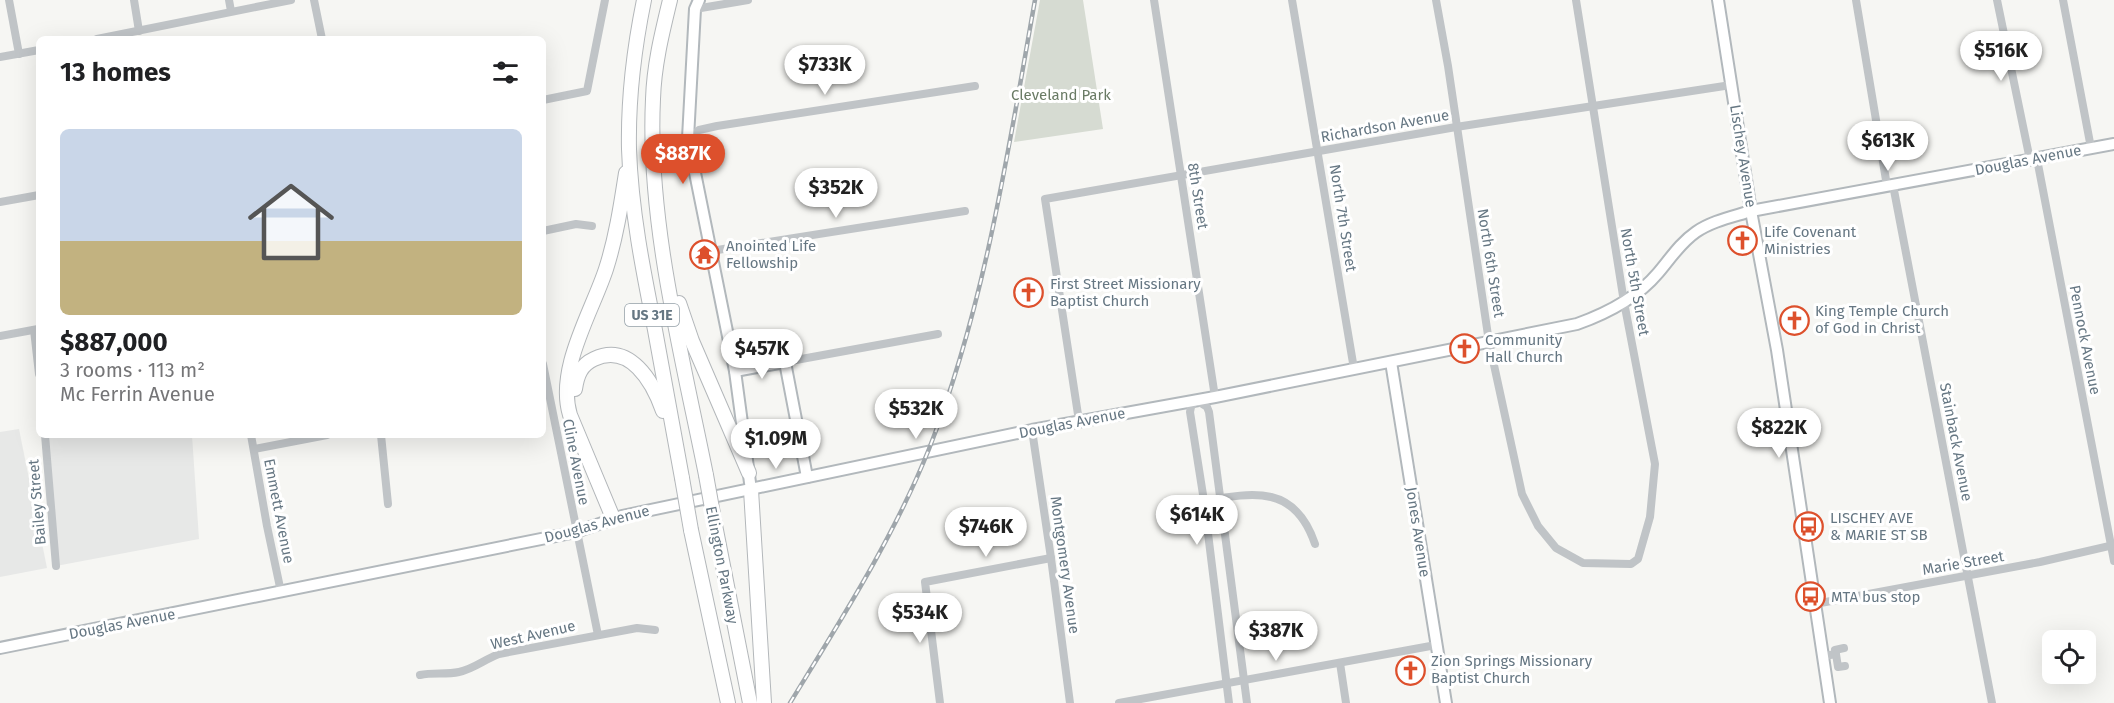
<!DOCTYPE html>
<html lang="en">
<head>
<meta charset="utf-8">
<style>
  body { margin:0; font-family:"Fira Sans",sans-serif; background:#f2f2f2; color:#202124; height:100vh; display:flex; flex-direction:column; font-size:22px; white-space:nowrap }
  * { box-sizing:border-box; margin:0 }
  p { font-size:20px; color:#757577 }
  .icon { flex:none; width:33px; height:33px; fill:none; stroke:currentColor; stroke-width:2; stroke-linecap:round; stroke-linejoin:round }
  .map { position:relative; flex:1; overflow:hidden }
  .sheet { position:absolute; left:36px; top:36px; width:510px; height:402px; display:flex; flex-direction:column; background:#fff; border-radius:9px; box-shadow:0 6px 24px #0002 }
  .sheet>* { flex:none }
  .fabs { position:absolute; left:2042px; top:630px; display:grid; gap:12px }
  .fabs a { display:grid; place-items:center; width:54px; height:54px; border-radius:9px; background:#fff; box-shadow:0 6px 24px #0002; font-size:30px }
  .price { position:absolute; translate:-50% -51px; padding:0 14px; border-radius:21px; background:#fff; color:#222; font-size:20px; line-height:39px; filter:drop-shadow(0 2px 3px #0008) }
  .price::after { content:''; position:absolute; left:50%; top:36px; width:18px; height:14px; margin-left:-9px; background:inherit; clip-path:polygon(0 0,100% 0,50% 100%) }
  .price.selected { background:#dd502c; color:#fff }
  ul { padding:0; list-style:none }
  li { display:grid; align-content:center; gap:12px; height:318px; padding:0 24px }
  li span { display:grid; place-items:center; height:186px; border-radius:9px; color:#555 }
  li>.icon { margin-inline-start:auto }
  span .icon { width:108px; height:108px; fill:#fffc; stroke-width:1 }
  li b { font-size:26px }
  h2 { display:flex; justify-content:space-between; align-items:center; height:72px; padding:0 24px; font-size:26px }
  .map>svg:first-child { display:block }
  .built { fill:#e7e8e7 }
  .green { fill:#d6dbd2 }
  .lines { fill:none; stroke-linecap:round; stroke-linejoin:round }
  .secondary-casing { stroke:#b2b8bc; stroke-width:14 }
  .highway-casing { stroke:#b3b7ba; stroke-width:16 }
  .street { stroke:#c0c4c7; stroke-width:8 }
  .secondary { stroke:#fff; stroke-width:10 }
  .highway { stroke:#fff; stroke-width:14 }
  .rail-casing { stroke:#9fa6ab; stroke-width:4.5 }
  .rail { stroke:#fff; stroke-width:2; stroke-dasharray:7; stroke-linecap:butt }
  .highway-bridge-casing { stroke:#b3b7ba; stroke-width:16; stroke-linecap:butt }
  .highway-bridge { stroke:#fff; stroke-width:14 }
  .labels { text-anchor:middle; stroke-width:6; stroke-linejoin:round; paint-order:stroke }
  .shield { fill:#fff; stroke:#94a0a8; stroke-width:1.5 }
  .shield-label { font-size:14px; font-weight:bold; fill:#667783 }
  .park-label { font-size:15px; fill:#6a7b65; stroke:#fff }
  .street-label { font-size:15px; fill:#667783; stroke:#fff }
  .poi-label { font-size:15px; fill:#667783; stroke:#fff; text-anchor:start }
</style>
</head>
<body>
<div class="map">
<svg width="2114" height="703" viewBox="0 0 2114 703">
  <rect width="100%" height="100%" fill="#f6f6f3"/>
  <g class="built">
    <path d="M 19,429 L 47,568 L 0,577 L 0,432 Z"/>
    <path d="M 45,435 L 192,435 L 199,539 L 56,566 Z"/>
  </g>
  <path class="green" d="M 1040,0 L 1083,0 L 1103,129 L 1014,142 Z"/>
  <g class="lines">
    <defs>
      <g id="secondary">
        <path d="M 699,0 L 695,9 L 688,138 L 735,371 L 751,490"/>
        <path d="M 1718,0 L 1751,211 L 1777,350 L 1830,703"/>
        <path d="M 1391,362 L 1446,703"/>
        <path d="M 735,371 L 785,362 L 807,477"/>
        <path d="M 0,648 L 576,532 L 622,516 L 1032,430 L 1215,397 L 1577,324 C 1608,313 1637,298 1658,273 C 1670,259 1680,243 1696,232 C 1712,221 1732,217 1751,211 L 2114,144"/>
      </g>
      <g id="highway">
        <path d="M 644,0 C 634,49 628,99 629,149 C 631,210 643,270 655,330 C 664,379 673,428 682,478"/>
        <path d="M 670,0 C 662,33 654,65 653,99 C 647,221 682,355 706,475"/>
        <path d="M 679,303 L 692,341 L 749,473"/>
        <path d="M 575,389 C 577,375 581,365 594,359 C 630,342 653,382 663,411"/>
        <path d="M 751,490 L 764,703"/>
        <path d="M 613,518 L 570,415 C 556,369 592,312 606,269 C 616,238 621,205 626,173"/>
        <path d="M 715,525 L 750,703"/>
        <path d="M 691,530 L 728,703"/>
      </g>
    </defs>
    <use href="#secondary" class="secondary-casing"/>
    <use href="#highway" class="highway-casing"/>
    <g class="street">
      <path d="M 9,0 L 19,54"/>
      <path d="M 134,0 L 139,31"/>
      <path d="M 229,0 L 231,11"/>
      <path d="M 314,0 L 322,39"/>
      <path d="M 1154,0 L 1215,397"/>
      <path d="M 1292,0 L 1354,369"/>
      <path d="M 1436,0 L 1448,66 L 1489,342 L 1522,494 L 1538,526 L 1556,548 L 1583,563 L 1631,564 L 1638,559 L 1650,517 L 1655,464 L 1624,302 L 1576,0"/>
      <path d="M 1856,0 L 1887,186"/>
      <path d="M 1997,0 L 2030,160"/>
      <path d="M 2063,0 L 2091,148"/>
      <path d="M 695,9 L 748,0"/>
      <path d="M 97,39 L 291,0"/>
      <path d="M 0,57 L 39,50"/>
      <path d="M 543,100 L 587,91 L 605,0"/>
      <path d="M 688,138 L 699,130 L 717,126 L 975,86"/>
      <path d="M 2037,159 L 2114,561"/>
      <path d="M 1893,185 L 1992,703"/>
      <path d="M 0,202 L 39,195"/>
      <path d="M 543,231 L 576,224 L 592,226"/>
      <path d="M 711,251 L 965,211"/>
      <path d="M 34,330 L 39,374"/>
      <path d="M 0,336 L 38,329"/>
      <path d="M 785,362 L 938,334"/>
      <path d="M 543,364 L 598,635"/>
      <path d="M 1079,421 L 1045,199 L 1456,127 L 1731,85"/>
      <path d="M 1032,430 L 1051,558 L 1070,703"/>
      <path d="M 45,435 L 56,566"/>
      <path d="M 251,435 L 267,526 L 281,592"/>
      <path d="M 381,435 L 388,504"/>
      <path d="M 254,449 L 327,435"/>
      <path d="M 1204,501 C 1255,492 1295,485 1315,544"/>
      <path d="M 1815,604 L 2040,562 L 2114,545"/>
      <path d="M 1836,654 L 1835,650 L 1844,648"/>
      <path d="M 1824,656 L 1836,654 L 1838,667 L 1845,666"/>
      <path d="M 1340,663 L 1346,703"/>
      <path d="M 420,675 C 433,672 446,675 459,672 C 474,669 485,659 499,654 L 637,628 L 655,630"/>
      <path d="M 940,703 L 925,582 L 1051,558"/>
      <path d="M 1119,703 L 1436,645"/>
      <path d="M 1229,703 L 1204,501 L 1190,412 L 1191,407 L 1196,400 L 1207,407 L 1209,412 L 1247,703"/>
    </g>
    <use href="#secondary" class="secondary"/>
    <use href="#highway" class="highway"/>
    <defs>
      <path id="rail" d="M 790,703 C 840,621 893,539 929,449 C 985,306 1008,151 1035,0"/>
    </defs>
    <use href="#rail" class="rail-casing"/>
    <use href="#rail" class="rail"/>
    <defs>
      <g id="highway-bridge">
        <path d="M 706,475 L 715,525"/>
        <path d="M 682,478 L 691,530"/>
      </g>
    </defs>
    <use href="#highway-bridge" class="highway-bridge-casing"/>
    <use href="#highway-bridge" class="highway-bridge"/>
  </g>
  <defs>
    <symbol id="church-ring" viewBox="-11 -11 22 22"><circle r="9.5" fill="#fff" stroke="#dd502c" stroke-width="1.5"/><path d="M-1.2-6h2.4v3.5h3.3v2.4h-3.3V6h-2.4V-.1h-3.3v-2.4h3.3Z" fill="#dd502c"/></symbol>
    <symbol id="temple-ring" viewBox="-11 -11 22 22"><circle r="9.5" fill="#fff" stroke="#dd502c" stroke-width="1.5"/><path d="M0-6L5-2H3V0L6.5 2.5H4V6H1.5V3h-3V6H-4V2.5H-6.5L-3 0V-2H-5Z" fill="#dd502c"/></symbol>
    <symbol id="bus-ring" viewBox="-11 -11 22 22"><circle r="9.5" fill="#fff" stroke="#dd502c" stroke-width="1.5"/><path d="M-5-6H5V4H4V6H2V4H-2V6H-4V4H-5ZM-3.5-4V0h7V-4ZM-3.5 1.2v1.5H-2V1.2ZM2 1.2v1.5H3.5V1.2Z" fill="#dd502c"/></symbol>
  </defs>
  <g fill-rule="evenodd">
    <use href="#church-ring" x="1726" y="224" width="33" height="33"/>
    <use href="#temple-ring" x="688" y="238" width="33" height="33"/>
    <use href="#church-ring" x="1012" y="276" width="33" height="33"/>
    <use href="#church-ring" x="1778" y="304" width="33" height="33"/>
    <use href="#church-ring" x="1448" y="332" width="33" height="33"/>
    <use href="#bus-ring" x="1792" y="510" width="33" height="33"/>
    <use href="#bus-ring" x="1794" y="580" width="33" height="33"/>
    <use href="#church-ring" x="1394" y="654" width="33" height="33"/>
  </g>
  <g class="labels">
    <rect class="shield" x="625" y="304" width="54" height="22" rx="4.5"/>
    <g class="shield-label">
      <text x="652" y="320">US 31E</text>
    </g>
    <g class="park-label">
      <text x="1061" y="100">Cleveland Park</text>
    </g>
    <g class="street-label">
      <text transform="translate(1385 126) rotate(-10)" y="5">Richardson Avenue</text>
      <text transform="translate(1743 156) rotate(81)" y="5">Lischey Avenue</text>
      <text transform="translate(2028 160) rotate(-11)" y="5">Douglas Avenue</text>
      <text transform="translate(1198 196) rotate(81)" y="5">8th Street</text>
      <text transform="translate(1343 218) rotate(81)" y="5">North 7th Street</text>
      <text transform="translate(1491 263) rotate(81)" y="5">North 6th Street</text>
      <text transform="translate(1635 282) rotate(80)" y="5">North 5th Street</text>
      <text transform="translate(2085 340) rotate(79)" y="5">Pennock Avenue</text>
      <text transform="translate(1072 423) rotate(-11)" y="5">Douglas Avenue</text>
      <text transform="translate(1956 442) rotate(79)" y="5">Stainback Avenue</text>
      <text transform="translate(576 462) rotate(79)" y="5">Cline Avenue</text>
      <text transform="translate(37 502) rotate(-95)" y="5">Bailey Street</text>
      <text transform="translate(279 511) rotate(79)" y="5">Emmett Avenue</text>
      <text transform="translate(597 524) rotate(-15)" y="5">Douglas Avenue</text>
      <text transform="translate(1418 532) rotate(81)" y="5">Jones Avenue</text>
      <text transform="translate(1963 563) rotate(-10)" y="5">Marie Street</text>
      <text transform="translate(722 565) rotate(79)" y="5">Ellington Parkway</text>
      <text transform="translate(1065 565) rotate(82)" y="5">Montgomery Avenue</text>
      <text transform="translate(122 624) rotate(-11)" y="5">Douglas Avenue</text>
      <text transform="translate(533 635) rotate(-13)" y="5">West Avenue</text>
    </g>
    <g class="poi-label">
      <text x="1764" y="237">Life Covenant<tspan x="1764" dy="17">Ministries</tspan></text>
      <text x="726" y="251">Anointed Life<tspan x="726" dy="17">Fellowship</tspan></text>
      <text x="1050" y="289">First Street Missionary<tspan x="1050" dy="17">Baptist Church</tspan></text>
      <text x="1815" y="316">King Temple Church<tspan x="1815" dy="17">of God in Christ</tspan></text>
      <text x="1485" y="345">Community<tspan x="1485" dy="17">Hall Church</tspan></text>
      <text x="1830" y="523">LISCHEY AVE<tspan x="1830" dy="17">&amp; MARIE ST SB</tspan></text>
      <text x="1831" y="602">MTA bus stop</text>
      <text x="1431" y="666">Zion Springs Missionary<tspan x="1431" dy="17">Baptist Church</tspan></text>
    </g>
  </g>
</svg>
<div class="fabs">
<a><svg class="icon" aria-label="locate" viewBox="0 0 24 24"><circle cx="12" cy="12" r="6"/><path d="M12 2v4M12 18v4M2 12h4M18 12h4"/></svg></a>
</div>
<b class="price" style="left:2001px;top:82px">$516K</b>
<b class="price" style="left:825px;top:96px">$733K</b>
<b class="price" style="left:1888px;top:172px">$613K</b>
<b class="price selected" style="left:683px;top:185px">$887K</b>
<b class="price" style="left:836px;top:219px">$352K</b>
<b class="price" style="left:762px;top:380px">$457K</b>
<b class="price" style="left:916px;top:440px">$532K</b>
<b class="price" style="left:1779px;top:459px">$822K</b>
<b class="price" style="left:776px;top:470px">$1.09M</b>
<b class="price" style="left:1197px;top:546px">$614K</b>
<b class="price" style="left:986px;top:558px">$746K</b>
<b class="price" style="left:920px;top:644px">$534K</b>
<b class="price" style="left:1276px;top:662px">$387K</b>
<section class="sheet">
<h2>13 homes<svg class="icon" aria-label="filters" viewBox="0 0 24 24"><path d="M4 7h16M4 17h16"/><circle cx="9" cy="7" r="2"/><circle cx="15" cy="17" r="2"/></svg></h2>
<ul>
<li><span style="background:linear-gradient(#c9d6e8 60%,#c2b280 0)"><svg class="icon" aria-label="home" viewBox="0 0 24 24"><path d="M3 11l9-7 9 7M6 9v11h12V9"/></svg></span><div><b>$887,000</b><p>3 rooms · 113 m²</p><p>Mc Ferrin Avenue</p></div></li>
</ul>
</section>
</div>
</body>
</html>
